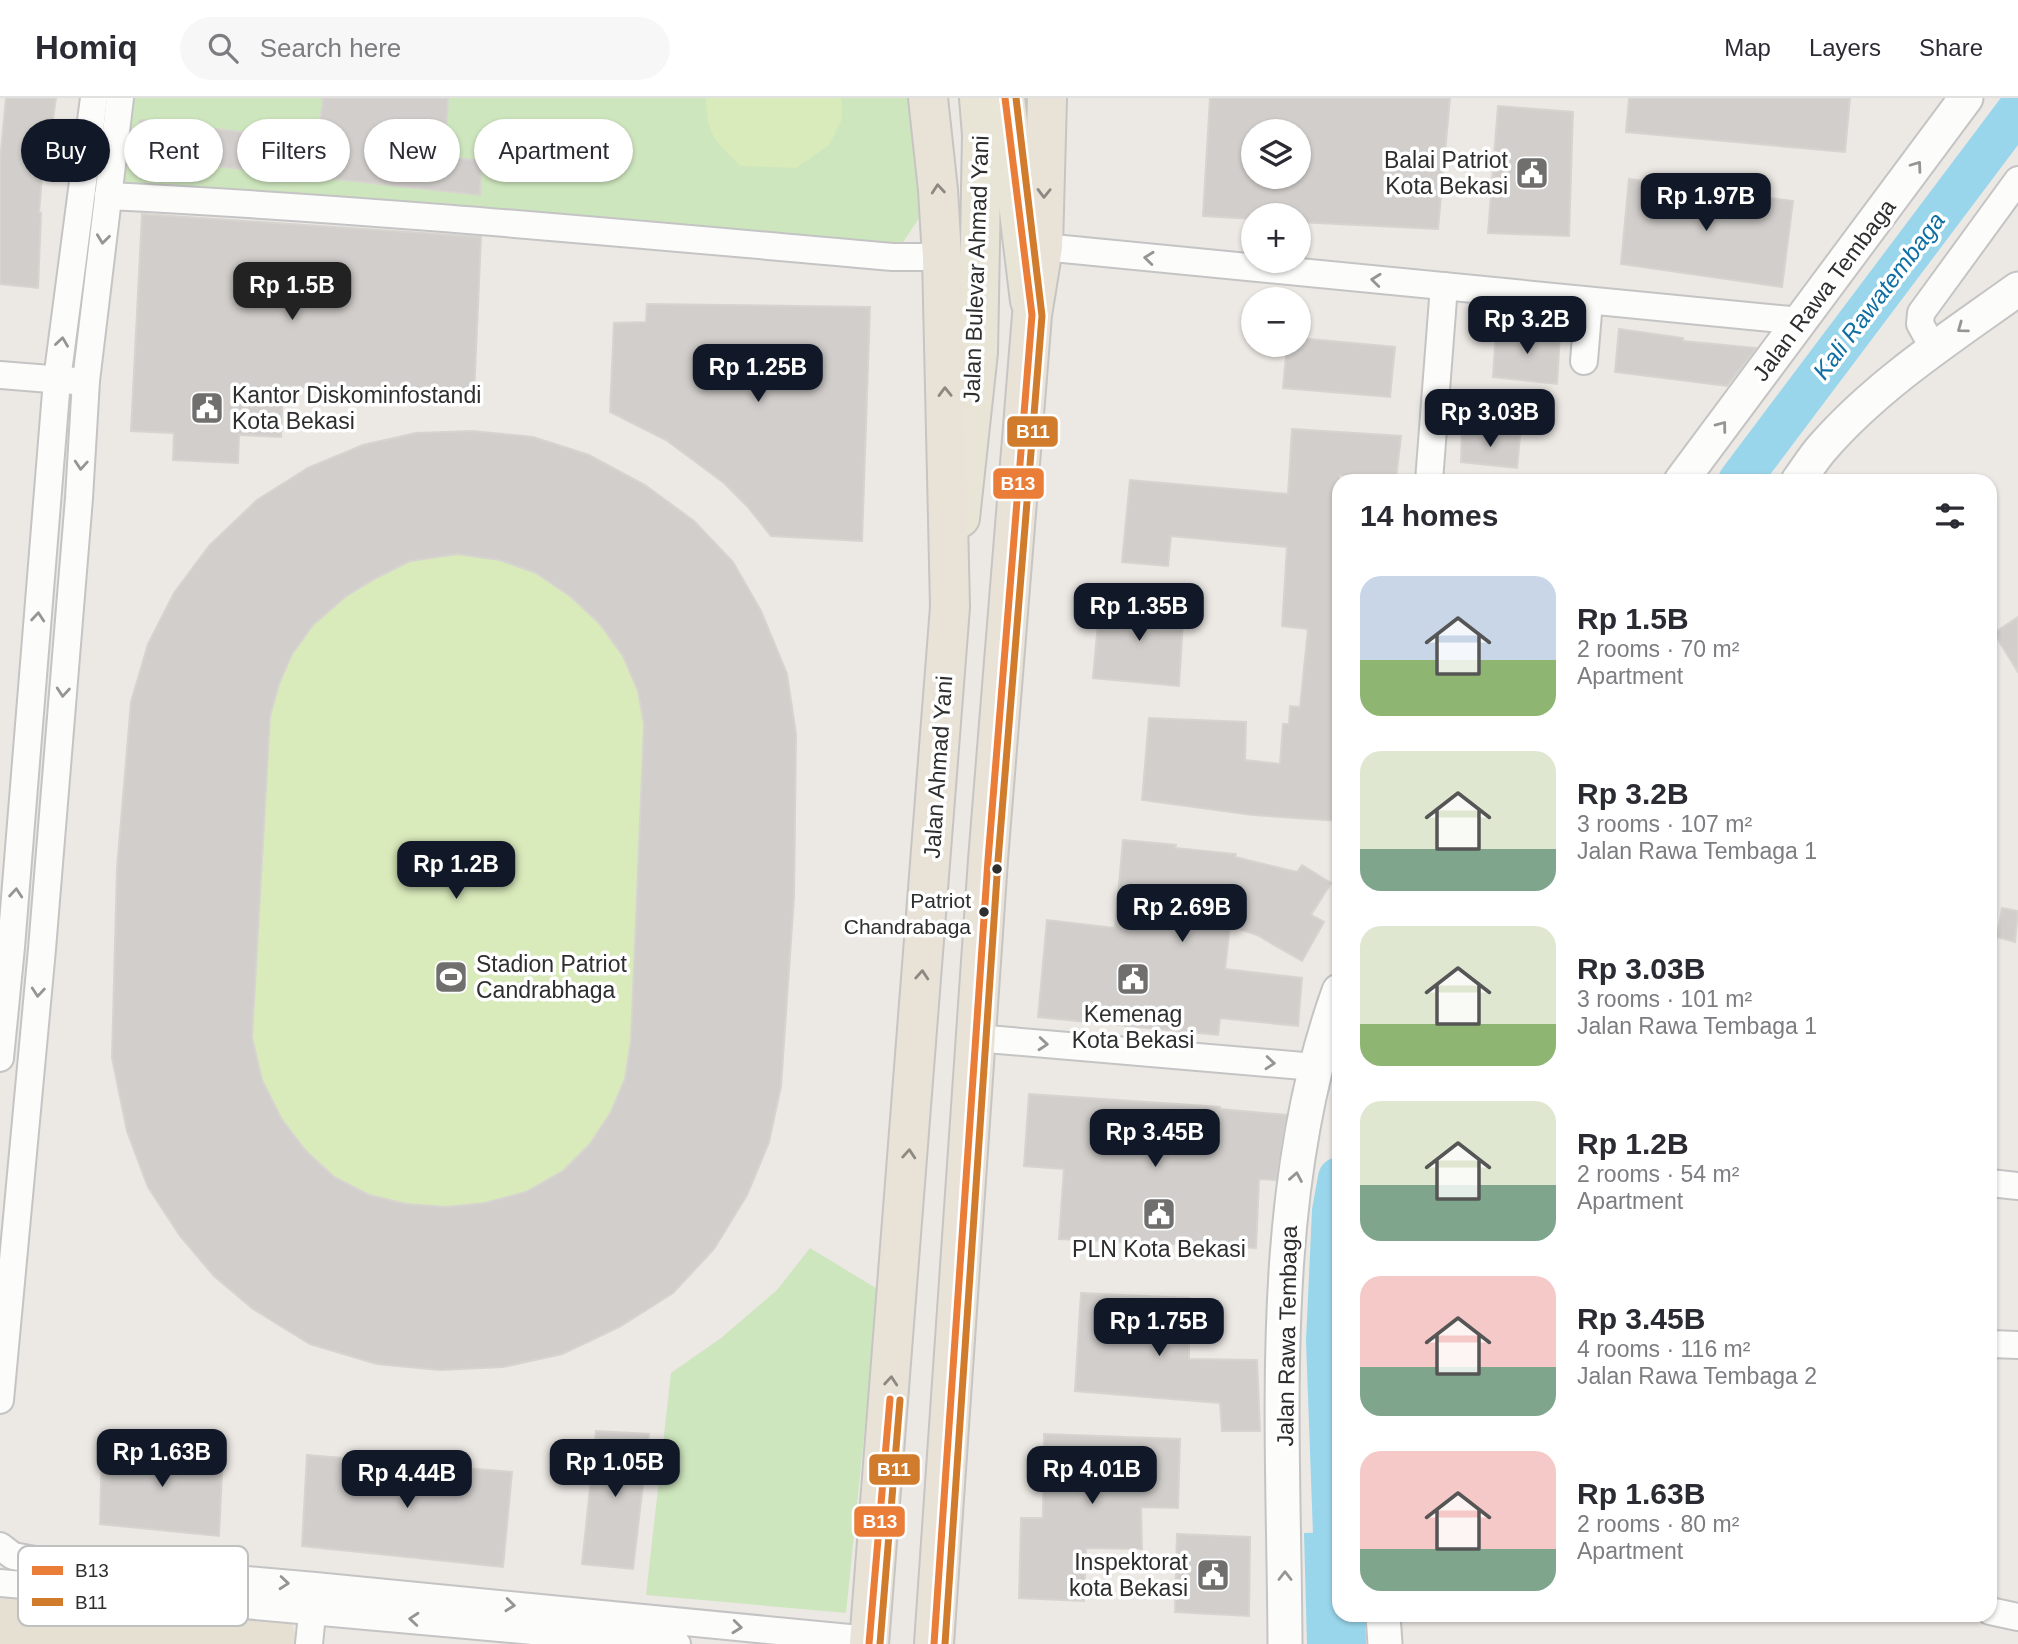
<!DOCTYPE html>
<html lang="en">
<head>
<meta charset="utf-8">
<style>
  body { margin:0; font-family:Helvetica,sans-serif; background:#f7f7f7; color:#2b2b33; height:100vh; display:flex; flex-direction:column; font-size:26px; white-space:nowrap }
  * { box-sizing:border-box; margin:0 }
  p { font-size:23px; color:#7c7c81 }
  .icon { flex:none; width:38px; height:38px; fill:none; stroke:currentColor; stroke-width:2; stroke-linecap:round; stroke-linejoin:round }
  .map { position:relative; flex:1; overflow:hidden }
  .details { position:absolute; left:1332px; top:376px; width:665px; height:1148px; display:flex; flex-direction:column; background:#fff; border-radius:21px; box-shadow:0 2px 5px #0004 }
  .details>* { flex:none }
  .hud { position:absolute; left:21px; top:21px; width:665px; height:63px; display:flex; gap:14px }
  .tools { position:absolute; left:1241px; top:21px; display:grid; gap:14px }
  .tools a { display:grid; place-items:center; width:70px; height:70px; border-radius:50%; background:#fff; box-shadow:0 2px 5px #0004; font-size:35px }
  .price { position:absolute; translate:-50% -60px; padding:0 16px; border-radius:14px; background:#111827; color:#fff; font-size:23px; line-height:46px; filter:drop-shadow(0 2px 4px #0008) }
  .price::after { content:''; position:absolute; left:50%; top:42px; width:21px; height:16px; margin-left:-10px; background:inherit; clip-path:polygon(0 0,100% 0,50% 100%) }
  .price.current { background:#222; color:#fff }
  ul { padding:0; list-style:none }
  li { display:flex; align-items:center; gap:21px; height:175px; padding:0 28px }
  li span { display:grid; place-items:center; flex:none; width:196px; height:140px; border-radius:21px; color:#555 }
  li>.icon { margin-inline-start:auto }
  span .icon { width:84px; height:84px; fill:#fffc; stroke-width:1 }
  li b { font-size:30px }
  h2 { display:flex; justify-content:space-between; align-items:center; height:84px; padding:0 28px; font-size:30px }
  .chip { padding:0 24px; border-radius:32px; background:#fff; box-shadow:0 2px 5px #0004; font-size:24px; line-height:63px }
  .chip.current { background:#111827; color:#fff }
  header { display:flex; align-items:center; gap:42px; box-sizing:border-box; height:98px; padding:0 35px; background:#fff; border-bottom:2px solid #e1e1e2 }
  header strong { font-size:33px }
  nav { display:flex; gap:38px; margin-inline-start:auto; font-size:24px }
  .search { width:490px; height:63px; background:#f7f7f7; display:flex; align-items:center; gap:18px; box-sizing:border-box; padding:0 24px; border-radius:38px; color:#7c7c81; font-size:26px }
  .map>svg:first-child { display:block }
  .education { fill:#e6e0d3 }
  .green { fill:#cee6be }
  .pitch { fill:#d9eabb }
  .water { fill:#99d6ec }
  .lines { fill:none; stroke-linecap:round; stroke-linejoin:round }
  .river { stroke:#99d6ec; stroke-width:42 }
  .building { fill:#d1cecb; stroke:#d7d4d0; stroke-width:2; fill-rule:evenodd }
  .minor-casing { stroke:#c5c4c5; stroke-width:30 }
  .tertiary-casing { stroke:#c5c4c5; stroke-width:37 }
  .primary-casing { stroke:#c6c5c4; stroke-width:42 }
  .trunk-casing { stroke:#c6c5c4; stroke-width:42 }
  .minor { stroke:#fcfcfb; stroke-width:26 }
  .tertiary { stroke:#fcfcfb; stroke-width:33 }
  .primary { stroke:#e8e4d6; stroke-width:38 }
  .trunk { stroke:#e9e2d6; stroke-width:38 }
  .bus-1-casing { stroke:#fff; stroke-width:12 }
  .bus-2-casing { stroke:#fff; stroke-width:12 }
  .bus-1 { stroke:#ea7d37; stroke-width:7 }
  .bus-2 { stroke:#d17c2c; stroke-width:7 }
  .oneway { stroke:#959594 }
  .oneway2 { stroke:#8c8882 }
  .bus-dot { fill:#2e2e2e; stroke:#fff; stroke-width:2.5 }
  .labels { text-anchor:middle; stroke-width:7; stroke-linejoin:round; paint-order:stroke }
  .bus-label { font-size:21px; fill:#2e2e2e; stroke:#fff; text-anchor:end }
  .poi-label { font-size:23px; fill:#2e2e2e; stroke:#fff; text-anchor:end }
  .street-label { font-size:23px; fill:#2e2e2e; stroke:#fff }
  .water-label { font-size:24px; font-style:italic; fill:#0d6fa3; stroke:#fff }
  .key { fill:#fff; stroke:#c0c0c0; stroke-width:2 }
  .key-label { font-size:19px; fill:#2e2e2e }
  .line-badge { stroke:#fff; stroke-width:2.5 }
  .badge-label { font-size:19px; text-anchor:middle; font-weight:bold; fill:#fff }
</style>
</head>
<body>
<header>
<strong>Homiq</strong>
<div class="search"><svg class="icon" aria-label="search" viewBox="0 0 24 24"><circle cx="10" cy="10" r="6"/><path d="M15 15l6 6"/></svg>Search here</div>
<nav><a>Map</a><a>Layers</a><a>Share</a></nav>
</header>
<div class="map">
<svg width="2018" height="1546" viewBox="0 0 2018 1546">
  <rect width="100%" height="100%" fill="#ece8e4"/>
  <path class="education" d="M 0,1494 L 290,1522 L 297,1539 L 297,1546 L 0,1546 Z"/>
  <g class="green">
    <path d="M 120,0 L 928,0 L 938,92 L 893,159 L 108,98 Z"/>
    <path d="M 810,1150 L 879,1192 L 846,1515 L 646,1497 L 671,1275 L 721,1240 L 777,1192 Z"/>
  </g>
  <g class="pitch">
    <path d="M 706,0 L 841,0 L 842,21 L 829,47 L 796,70 L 741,68 C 716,45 706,36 706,0 Z"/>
    <path d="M 472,333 L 533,339 L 589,357 L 645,387 L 733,464 L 761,513 L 787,576 L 796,636 L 794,799 L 781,988 L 769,1044 L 747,1097 L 714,1151 L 673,1195 L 619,1229 L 562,1256 L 503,1269 L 440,1272 L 377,1266 L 310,1246 L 253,1211 L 214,1178 L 180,1138 L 148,1089 L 127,1033 L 112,960 L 131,604 L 148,546 L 174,495 L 209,448 L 257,402 L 308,370 L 363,347 L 416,335 Z"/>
  </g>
  <path class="water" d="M 1339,1434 L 1339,1517 L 1365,1517 L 1366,1546 L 1307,1546 L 1304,1435 Z"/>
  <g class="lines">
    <g class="river">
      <path d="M 1739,383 L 2018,12"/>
      <path d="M 1338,1546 L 1327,1243 L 1333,1113 L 1339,1080"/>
    </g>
  </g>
  <g class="building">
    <path d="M 6,0 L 56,0 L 45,78 L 42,78 L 39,115 L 41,115 L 38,190 L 0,186 L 0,63 Z"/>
    <path d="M 323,0 L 448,0 L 445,59 L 482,63 L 480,97 L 133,59 L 140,22 L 318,43 Z"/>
    <path d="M 1210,0 L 1450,0 L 1438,131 L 1298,124 L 1298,117 L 1253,117 L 1253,121 L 1203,118 ZM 1253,33 L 1298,33 L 1298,79 L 1253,79 Z"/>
    <path d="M 1629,0 L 1850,0 L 1845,54 L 1626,34 Z"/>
    <path d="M 1498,8 L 1573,14 L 1569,138 L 1488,135 Z"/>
    <path d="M 1629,81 L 1793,103 L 1782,189 L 1621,166 Z"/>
    <path d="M 142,116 L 481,139 L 474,298 L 283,288 L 281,339 L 239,337 L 238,365 L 173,362 L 174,335 L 131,333 Z"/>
    <path d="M 647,206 L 870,209 L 862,443 L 771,438 L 747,408 L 724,385 L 666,342 L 610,314 L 614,225 L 646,224 Z"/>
    <path d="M 1496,231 L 1560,237 L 1557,286 L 1493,279 Z"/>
    <path d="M 1619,231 L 1683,240 L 1683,243 L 1756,250 L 1727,288 L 1615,274 Z"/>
    <path d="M 1298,240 L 1395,249 L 1390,299 L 1283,290 L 1287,247 L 1298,247 Z"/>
    <path d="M 1292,331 L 1401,338 L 1396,381 L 1339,377 L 1339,723 L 1253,717 L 1142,702 L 1149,620 L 1246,624 L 1245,662 L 1280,666 L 1283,626 L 1289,626 L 1290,608 L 1300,609 L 1308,531 L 1282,528 L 1287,449 L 1171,438 L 1168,468 L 1122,464 L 1130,382 L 1288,396 Z"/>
    <path d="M 1462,331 L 1520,338 L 1517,370 L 1461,364 Z"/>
    <path d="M 472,333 L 533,339 L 589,357 L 645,387 L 694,423 L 733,464 L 761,513 L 787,576 L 796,636 L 794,799 L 781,988 L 769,1044 L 747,1097 L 714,1151 L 673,1195 L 619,1229 L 562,1256 L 503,1269 L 440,1272 L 377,1266 L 310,1246 L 253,1211 L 214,1178 L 180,1138 L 148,1089 L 127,1033 L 112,960 L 117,770 L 131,604 L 148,546 L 174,495 L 209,448 L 257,402 L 308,370 L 363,347 L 416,335 ZM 457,456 L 500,462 L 536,475 L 570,498 L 599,525 L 623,558 L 638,593 L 644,626 L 631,942 L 625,981 L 611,1014 L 590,1046 L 563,1073 L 526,1094 L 485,1105 L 446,1109 L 406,1106 L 369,1097 L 334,1079 L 305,1052 L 281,1020 L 262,982 L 252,939 L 270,618 L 279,586 L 292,556 L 313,527 L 345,499 L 376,480 L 410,463 Z"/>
    <path d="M 1100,503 L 1184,508 L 1179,588 L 1093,580 Z"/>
    <path d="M 2018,519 L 2018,574 L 1994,535 Z"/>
    <path d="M 1123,742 L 1176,747 L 1175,750 L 1236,756 L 1235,759 L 1297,774 L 1302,767 L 1331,785 L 1311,817 L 1324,824 L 1302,863 L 1257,837 L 1230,828 L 1225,871 L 1302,880 L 1298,928 L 1220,920 L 1218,937 L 1038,919 L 1047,822 L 1115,830 Z"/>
    <path d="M 2002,810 L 2018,813 L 2015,844 L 1997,839 Z"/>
    <path d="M 1029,996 L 1220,1009 L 1220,1011 L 1287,1017 L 1276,1082 L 1259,1081 L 1256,1150 L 1059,1141 L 1064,1071 L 1024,1068 Z"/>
    <path d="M 1081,1195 L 1189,1200 L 1189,1261 L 1257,1262 L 1260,1333 L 1222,1333 L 1220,1305 L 1075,1293 Z"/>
    <path d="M 596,1333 L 649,1336 L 633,1471 L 582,1466 Z"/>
    <path d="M 1044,1336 L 1180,1341 L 1178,1410 L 1141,1409 L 1142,1451 L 1086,1450 L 1084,1503 L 1019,1500 L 1021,1420 L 1043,1420 Z"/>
    <path d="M 102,1346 L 223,1353 L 219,1438 L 100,1426 Z"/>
    <path d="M 307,1357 L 512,1374 L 503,1469 L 302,1448 Z"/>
    <path d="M 1177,1436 L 1250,1439 L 1249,1518 L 1175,1514 Z"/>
  </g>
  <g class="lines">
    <defs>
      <g id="minor">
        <path d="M 108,98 C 370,111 632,136 893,159 L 942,159"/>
        <path d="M 1043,149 L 1801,223"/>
        <path d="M 1934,251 L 1920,226 L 1921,215 L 2018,82"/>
        <path d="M 1584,263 L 1589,203"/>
        <path d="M 0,277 L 75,283"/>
        <path d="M 1429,383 L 1444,188"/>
        <path d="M 975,940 L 1315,969"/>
        <path d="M 0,960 L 11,849 L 57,282 L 94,0"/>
        <path d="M 1990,1085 L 2018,1088"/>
        <path d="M 1990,1246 L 2018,1247"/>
        <path d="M 0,1302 L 42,851 L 79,400 L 86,283 L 120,0"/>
        <path d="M 0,1448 L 13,1458 L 52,1465 L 315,1488 L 870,1542"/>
        <path d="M 0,1485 L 677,1546"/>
        <path d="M 1990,1513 L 2018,1519"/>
        <path d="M 309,1546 L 314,1496"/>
      </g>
      <g id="tertiary">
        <path d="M 1681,383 L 1966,0"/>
        <path d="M 1798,383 C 1806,372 1814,359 1823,349 C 1878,286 1951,239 2018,191"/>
        <path d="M 1383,1517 L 1385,1546"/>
        <path d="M 1285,1546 C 1284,1331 1265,1098 1339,893"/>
      </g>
      <g id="primary">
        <path d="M 1005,0 L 1030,203"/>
        <path d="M 960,420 L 978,254 L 982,37 L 979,0"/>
      </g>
      <g id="trunk">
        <path d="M 869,1546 L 950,509 L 942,159 L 938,92 L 928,0"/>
        <path d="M 934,1546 L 988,762 L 1032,217 L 1043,149 L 1047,0"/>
      </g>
    </defs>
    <use href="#minor" class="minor-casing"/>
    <use href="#tertiary" class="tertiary-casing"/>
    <use href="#primary" class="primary-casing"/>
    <use href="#trunk" class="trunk-casing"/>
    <use href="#minor" class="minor"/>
    <use href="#tertiary" class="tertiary"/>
    <use href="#primary" class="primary"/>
    <use href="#trunk" class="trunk"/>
    <defs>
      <g id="bus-1">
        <path d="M 869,1546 L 890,1301"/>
        <path d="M 934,1546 L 988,762 L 1032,217 L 1005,0"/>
      </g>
      <g id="bus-2">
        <path d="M 880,1546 L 900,1302"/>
        <path d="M 945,1546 L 998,763 L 1042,218 L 1016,0"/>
      </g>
    </defs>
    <use href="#bus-1" class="bus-1-casing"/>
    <use href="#bus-2" class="bus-2-casing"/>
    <use href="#bus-1" class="bus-1"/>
    <use href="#bus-2" class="bus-2"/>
  </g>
  <defs><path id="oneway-chevron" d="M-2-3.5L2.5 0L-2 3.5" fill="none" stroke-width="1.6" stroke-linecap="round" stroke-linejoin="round" transform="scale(1.75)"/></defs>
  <g class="oneway">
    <use href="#oneway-chevron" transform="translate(1917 68) rotate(-54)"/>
    <use href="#oneway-chevron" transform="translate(103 141) rotate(97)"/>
    <use href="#oneway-chevron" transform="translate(1149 160) rotate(-174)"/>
    <use href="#oneway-chevron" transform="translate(1376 182) rotate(-174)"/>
    <use href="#oneway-chevron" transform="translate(1962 230) rotate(144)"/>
    <use href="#oneway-chevron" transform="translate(62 244) rotate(-82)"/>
    <use href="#oneway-chevron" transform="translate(1722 328) rotate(-53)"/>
    <use href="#oneway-chevron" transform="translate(81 367) rotate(94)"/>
    <use href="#oneway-chevron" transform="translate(38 519) rotate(-85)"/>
    <use href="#oneway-chevron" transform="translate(63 594) rotate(95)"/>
    <use href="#oneway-chevron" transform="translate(16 795) rotate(-85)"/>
    <use href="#oneway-chevron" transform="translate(38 894) rotate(95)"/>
    <use href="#oneway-chevron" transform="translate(1043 946) rotate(5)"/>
    <use href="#oneway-chevron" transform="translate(1270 965) rotate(5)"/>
    <use href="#oneway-chevron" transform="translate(1296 1079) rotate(-80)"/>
    <use href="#oneway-chevron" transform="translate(1285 1478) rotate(-90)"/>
    <use href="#oneway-chevron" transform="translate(284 1485) rotate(5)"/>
    <use href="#oneway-chevron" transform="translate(510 1507) rotate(6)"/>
    <use href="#oneway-chevron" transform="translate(414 1521) rotate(-175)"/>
    <use href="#oneway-chevron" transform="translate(737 1529) rotate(6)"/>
  </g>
  <g class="oneway2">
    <use href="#oneway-chevron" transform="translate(938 91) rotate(-95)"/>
    <use href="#oneway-chevron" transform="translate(1044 95) rotate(91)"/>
    <use href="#oneway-chevron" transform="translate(945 294) rotate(-91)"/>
    <use href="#oneway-chevron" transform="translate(922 877) rotate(-86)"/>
    <use href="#oneway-chevron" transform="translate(909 1056) rotate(-86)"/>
    <use href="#oneway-chevron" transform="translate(891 1283) rotate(-85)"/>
  </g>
  <defs>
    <symbol id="civic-square" viewBox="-11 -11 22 22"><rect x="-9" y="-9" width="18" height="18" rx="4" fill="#706f6e" stroke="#fff"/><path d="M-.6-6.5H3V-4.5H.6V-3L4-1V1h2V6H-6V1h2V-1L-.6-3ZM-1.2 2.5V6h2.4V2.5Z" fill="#fff"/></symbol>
    <symbol id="stadium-square" viewBox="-11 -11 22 22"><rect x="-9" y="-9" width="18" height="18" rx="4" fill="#706f6e" stroke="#fff"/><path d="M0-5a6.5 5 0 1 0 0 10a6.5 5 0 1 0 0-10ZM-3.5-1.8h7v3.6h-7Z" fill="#fff"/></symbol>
  </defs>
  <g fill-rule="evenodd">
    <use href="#civic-square" x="1513" y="56" width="38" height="38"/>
    <use href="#civic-square" x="188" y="291" width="38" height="38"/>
    <use href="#stadium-square" x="432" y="860" width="38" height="38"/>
    <use href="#civic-square" x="1114" y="862" width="38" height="38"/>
    <use href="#civic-square" x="1140" y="1097" width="38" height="38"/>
    <use href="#civic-square" x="1194" y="1458" width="38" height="38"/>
  </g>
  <g class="bus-dot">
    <circle cx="997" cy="771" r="6"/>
    <circle cx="984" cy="814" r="6"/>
  </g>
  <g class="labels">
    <g class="bus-label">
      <text x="971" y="810">Patriot<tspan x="971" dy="26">Chandrabaga</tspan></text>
    </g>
    <g class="poi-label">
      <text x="1508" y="70">Balai Patriot<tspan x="1508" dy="26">Kota Bekasi</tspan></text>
      <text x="232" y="305" text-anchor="start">Kantor Diskominfostandi<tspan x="232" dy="26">Kota Bekasi</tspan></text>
      <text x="476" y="874" text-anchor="start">Stadion Patriot<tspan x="476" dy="26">Candrabhaga</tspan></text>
      <text x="1133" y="924" text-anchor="middle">Kemenag<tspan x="1133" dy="26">Kota Bekasi</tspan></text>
      <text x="1159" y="1159" text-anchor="middle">PLN Kota Bekasi</text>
      <text x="1188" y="1472">Inspektorat<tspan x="1188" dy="26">kota Bekasi</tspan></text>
    </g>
    <g class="street-label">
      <text transform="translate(976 171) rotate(-88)" y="8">Jalan Bulevar Ahmad Yani</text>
      <text transform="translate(1824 192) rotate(-53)" y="8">Jalan Rawa Tembaga</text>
      <text transform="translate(938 669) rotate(-86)" y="8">Jalan Ahmad Yani</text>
      <text transform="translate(1287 1238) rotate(-89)" y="8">Jalan Rawa Tembaga</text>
    </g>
    <g class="water-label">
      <text transform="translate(1879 198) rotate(-53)" y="8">Kali Rawatembaga</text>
    </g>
  </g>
  <rect x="18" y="1448" width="230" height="80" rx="10" class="key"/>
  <rect x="32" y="1468" width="31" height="9" fill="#ea7d37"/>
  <rect x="32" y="1500" width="31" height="8" fill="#d17c2c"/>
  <g class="key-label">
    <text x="75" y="1479">B13</text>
    <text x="75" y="1511">B11</text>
  </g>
  <g class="line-badge">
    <rect x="1006" y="317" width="53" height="33" rx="7" fill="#d17c2c"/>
    <rect x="992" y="369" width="53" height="33" rx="7" fill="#ea7d37"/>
    <rect x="868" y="1355" width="53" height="33" rx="7" fill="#d17c2c"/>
    <rect x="853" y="1407" width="53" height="33" rx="7" fill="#ea7d37"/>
  </g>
  <g class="badge-label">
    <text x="1033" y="340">B11</text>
    <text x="1018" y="392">B13</text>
    <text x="894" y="1378">B11</text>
    <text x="880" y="1430">B13</text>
  </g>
</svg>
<div class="tools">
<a><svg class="icon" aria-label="layers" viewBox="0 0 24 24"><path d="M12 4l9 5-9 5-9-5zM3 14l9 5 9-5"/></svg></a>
<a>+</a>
<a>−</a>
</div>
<b class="price" style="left:1706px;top:135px">Rp 1.97B</b>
<b class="price current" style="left:292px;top:224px">Rp 1.5B</b>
<b class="price" style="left:1527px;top:258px">Rp 3.2B</b>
<b class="price" style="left:758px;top:306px">Rp 1.25B</b>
<b class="price" style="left:1490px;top:351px">Rp 3.03B</b>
<b class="price" style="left:1139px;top:545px">Rp 1.35B</b>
<b class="price" style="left:456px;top:803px">Rp 1.2B</b>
<b class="price" style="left:1182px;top:846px">Rp 2.69B</b>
<b class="price" style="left:1155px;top:1071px">Rp 3.45B</b>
<b class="price" style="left:1159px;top:1260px">Rp 1.75B</b>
<b class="price" style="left:162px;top:1391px">Rp 1.63B</b>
<b class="price" style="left:615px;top:1401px">Rp 1.05B</b>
<b class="price" style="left:1092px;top:1408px">Rp 4.01B</b>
<b class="price" style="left:407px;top:1412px">Rp 4.44B</b>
<div class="hud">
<a class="chip current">Buy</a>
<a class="chip">Rent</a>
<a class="chip">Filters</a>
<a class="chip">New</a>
<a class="chip">Apartment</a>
</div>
<section class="details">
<h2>14 homes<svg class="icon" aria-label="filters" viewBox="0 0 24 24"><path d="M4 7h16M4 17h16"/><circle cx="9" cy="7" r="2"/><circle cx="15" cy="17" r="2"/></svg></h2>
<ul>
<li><span style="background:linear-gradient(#c9d6e8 60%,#8fb573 0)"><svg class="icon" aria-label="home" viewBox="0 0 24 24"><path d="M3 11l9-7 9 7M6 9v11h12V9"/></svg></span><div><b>Rp 1.5B</b><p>2 rooms · 70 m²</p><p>Apartment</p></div></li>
<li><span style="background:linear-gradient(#dfe7d0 70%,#7fa58c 0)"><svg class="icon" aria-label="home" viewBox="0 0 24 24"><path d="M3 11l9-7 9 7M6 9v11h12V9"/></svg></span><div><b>Rp 3.2B</b><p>3 rooms · 107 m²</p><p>Jalan Rawa Tembaga 1</p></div></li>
<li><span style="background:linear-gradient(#dfe7d0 70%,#8fb573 0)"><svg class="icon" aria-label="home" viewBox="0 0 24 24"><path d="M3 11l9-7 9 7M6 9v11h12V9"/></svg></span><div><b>Rp 3.03B</b><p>3 rooms · 101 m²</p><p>Jalan Rawa Tembaga 1</p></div></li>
<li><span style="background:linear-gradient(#dfe7d0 60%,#7fa58c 0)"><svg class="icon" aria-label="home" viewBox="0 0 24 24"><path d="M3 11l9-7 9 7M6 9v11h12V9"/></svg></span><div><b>Rp 1.2B</b><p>2 rooms · 54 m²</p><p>Apartment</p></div></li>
<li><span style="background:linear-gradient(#f6c9c9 65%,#7fa58c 0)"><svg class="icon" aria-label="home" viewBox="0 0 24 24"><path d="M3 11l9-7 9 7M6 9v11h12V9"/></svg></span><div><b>Rp 3.45B</b><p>4 rooms · 116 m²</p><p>Jalan Rawa Tembaga 2</p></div></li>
<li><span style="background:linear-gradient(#f6c9c9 70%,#7fa58c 0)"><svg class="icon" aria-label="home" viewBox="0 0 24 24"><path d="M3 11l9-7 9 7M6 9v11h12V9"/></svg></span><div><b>Rp 1.63B</b><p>2 rooms · 80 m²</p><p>Apartment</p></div></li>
</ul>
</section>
</div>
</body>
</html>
